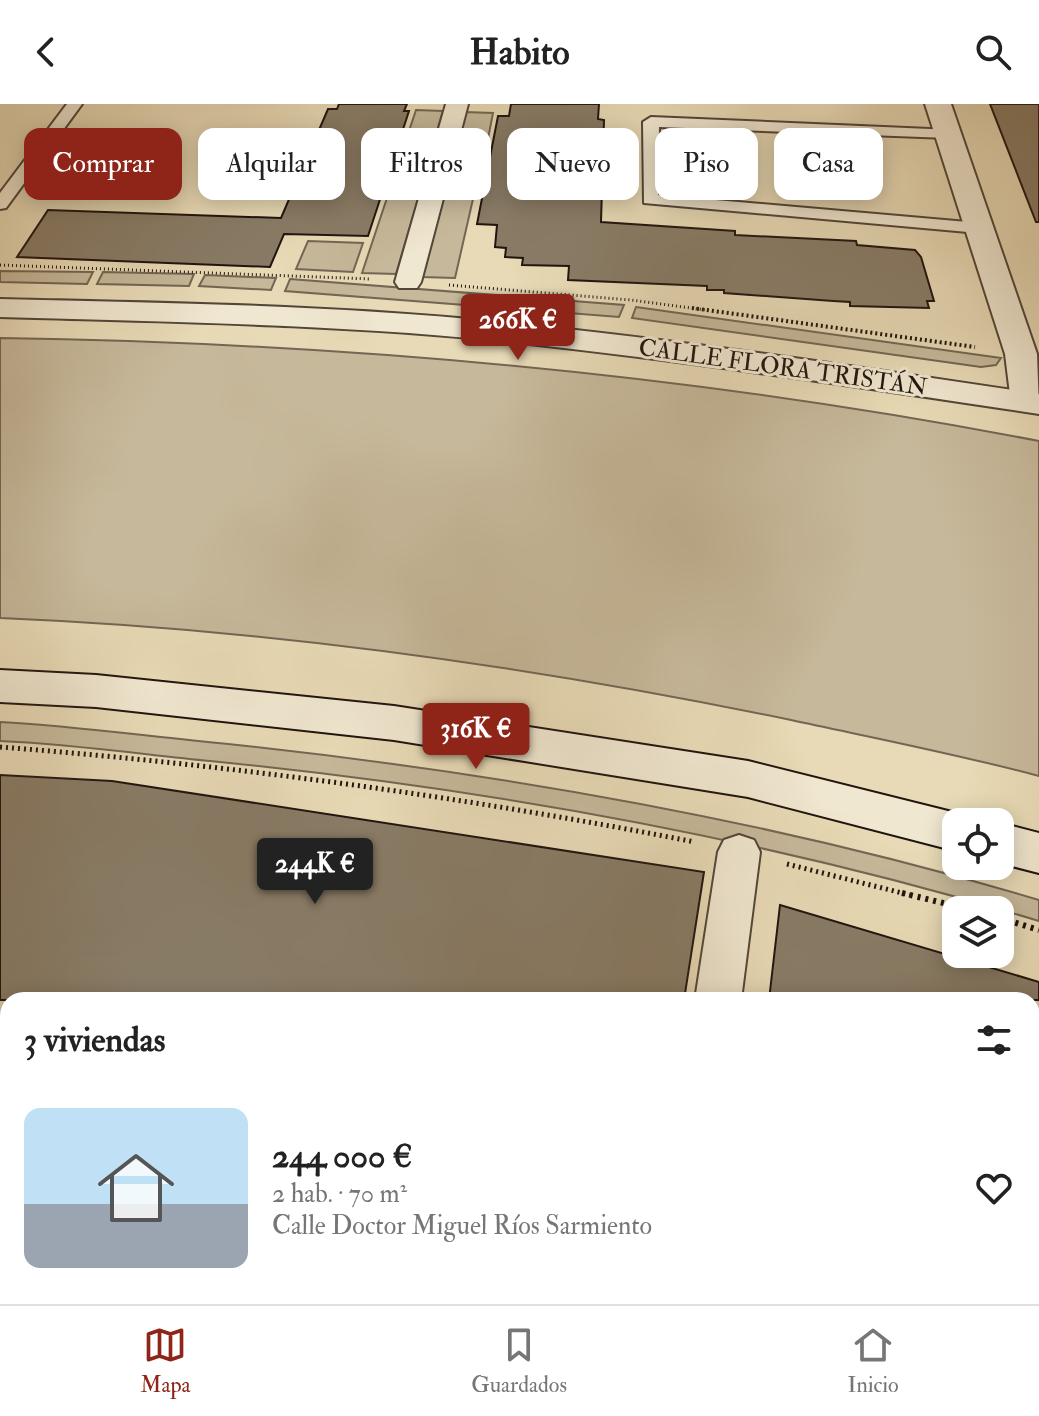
<!DOCTYPE html>
<html lang="es">
<head>
<meta charset="utf-8">
<style>
  body { margin:0; font-family:"IM FELL Double Pica",serif; background:#f6f6f6; color:#222; height:100vh; display:flex; flex-direction:column; font-size:30px; white-space:nowrap }
  * { box-sizing:border-box; margin:0 }
  p { font-size:26px; color:#767676 }
  .icon { flex:none; width:44px; height:44px; fill:none; stroke:currentColor; stroke-width:2; stroke-linecap:round; stroke-linejoin:round }
  .map { position:relative; flex:1; overflow:hidden }
  .panel { position:absolute; left:0px; top:888px; width:1040px; height:312px; display:flex; flex-direction:column; background:#fff; border-radius:24px 24px 0 0; box-shadow:0 4px 20px #0003 }
  .panel>* { flex:none }
  .banner { position:absolute; left:24px; top:24px; width:992px; height:72px; display:flex; gap:16px }
  .buttons { position:absolute; left:942px; top:704px; display:grid; gap:16px }
  .buttons a { display:grid; place-items:center; width:72px; height:72px; border-radius:16px; background:#fff; box-shadow:0 4px 20px #0003; font-size:40px }
  .price { position:absolute; translate:-50% -68px; padding:0 18px; border-radius:8px; background:#8f2418; color:#fff; font-size:26px; line-height:52px; filter:drop-shadow(0 2px 4px #0008) }
  .price::after { content:''; position:absolute; left:50%; top:48px; width:24px; height:18px; margin-left:-12px; background:inherit; clip-path:polygon(0 0,100% 0,50% 100%) }
  .price.active { background:#222; color:#fff }
  ul { padding:0; list-style:none }
  li { display:flex; align-items:center; gap:24px; height:200px; padding:0 24px }
  li span { display:grid; place-items:center; flex:none; width:224px; height:160px; border-radius:16px; color:#555 }
  li>.icon { margin-inline-start:auto }
  span .icon { width:96px; height:96px; fill:#fffc; stroke-width:1 }
  li b { font-size:34px }
  h2 { display:flex; justify-content:space-between; align-items:center; height:96px; padding:0 24px; font-size:34px }
  .tag { padding:0 28px; border-radius:16px; background:#fff; box-shadow:0 4px 20px #0003; font-size:28px; line-height:72px }
  .tag.active { background:#8f2418; color:#fff }
  header { display:flex; justify-content:space-between; align-items:center; height:104px; padding:0 24px; background:#fff; font-size:36px; font-weight:800 }
  .tab-bar { display:flex; justify-content:space-around; align-items:center; height:112px; border-top:2px solid #e0e0e0; background:#fff; font-size:22px; color:#767676 }
  .tab-bar a { display:grid; justify-items:center; gap:4px }
  .tab-bar .active { color:#8f2418 }
  .map>svg:first-child { display:block }
  .green { fill:#c6b89a; stroke:#736654; stroke-width:2 }
  .building { fill:#887b66; stroke:#20140f; stroke-width:2 }
  .lines { fill:none; stroke-linecap:round; stroke-linejoin:round }
  .service-casing { stroke:#524639; stroke-width:4 }
  .pedestrian-casing { stroke:#524639; stroke-width:4 }
  .minor-casing { stroke:#524639; stroke-width:4 }
  .tertiary-casing { stroke:#524639; stroke-width:4 }
  .secondary-casing { stroke:#20140f; stroke-width:4 }
  .path-far3 { stroke:#20140f; stroke-width:3; stroke-dasharray:1 3; stroke-linecap:butt }
  .path-far2 { stroke:#20140f; stroke-width:4; stroke-dasharray:2 3; stroke-linecap:butt }
  .path-far1 { stroke:#20140f; stroke-width:5; stroke-dasharray:2 4; stroke-linecap:butt }
  .path { stroke:#20140f; stroke-width:6; stroke-dasharray:3 5; stroke-linecap:butt }
  .service { fill:#f0e7d0; fill-rule:evenodd }
  .pedestrian { fill:#f0e7d0; fill-rule:evenodd }
  .minor { fill:#f0e7d0; fill-rule:evenodd }
  .tertiary { fill:#f0e7d0; fill-rule:evenodd }
  .secondary { fill:#f0e7d0; fill-rule:evenodd }
  .labels { text-anchor:middle; stroke-width:6; stroke-linejoin:round; paint-order:stroke }
  .far-street-label { font-size:24px; fill:#20140f; stroke:#f0e7d0 }
</style>
</head>
<body>
<header><svg class="icon" aria-label="back" viewBox="0 0 24 24"><path d="M15 5l-7 7 7 7"/></svg>Habito<svg class="icon" aria-label="search" viewBox="0 0 24 24"><circle cx="10" cy="10" r="6"/><path d="M15 15l6 6"/></svg></header>
<div class="map">
<svg width="1039" height="1200" viewBox="0 0 1039 1200">
  <rect width="100%" height="100%" fill="#e8dab6"/>
  <filter id="stains"><feTurbulence type="fractalNoise" baseFrequency=".0025" numOctaves="4"/><feColorMatrix values="0 0 0 0 .2 0 0 0 0 .09 0 0 0 0 .02 0 0 0 .5 -.17"/></filter>
  <radialGradient id="worn" r=".72"><stop offset=".6" stop-color="#630" stop-opacity="0"/><stop offset="1" stop-color="#630" stop-opacity=".3"/></radialGradient>
  <g class="green">
    <path d="M 416,6 L 443,7 L 432,43 L 404,42 Z"/>
    <path d="M 465,8 L 493,9 L 486,45 L 457,44 Z"/>
    <path d="M 401,47 L 431,48 L 420,87 L 389,86 Z"/>
    <path d="M 455,49 L 484,50 L 475,89 L 445,88 Z"/>
    <path d="M 388,91 L 419,92 L 396,170 L 362,169 Z"/>
    <path d="M 444,93 L 473,95 L 455,174 L 422,173 Z"/>
    <path d="M 308,137 L 363,139 L 353,168 L 296,165 Z"/>
    <path d="M 0,167 L 93,168 L 87,180 L 0,178 Z"/>
    <path d="M 103,168 L 194,170 L 189,182 L 97,180 Z"/>
    <path d="M 205,171 L 276,174 L 271,186 L 199,182 Z"/>
    <path d="M 290,175 L 624,201 L 619,213 L 285,187 Z"/>
    <path d="M 636,203 L 1001,254 L 996,261 L 981,263 L 632,214 Z"/>
    <path d="M 0,234 C 348,239 697,271 1039,337 L 1039,672 C 957,650 874,634 791,616 C 531,562 266,525 0,514 Z"/>
    <path d="M 0,618 C 76,622 152,633 228,640 C 501,669 776,717 1039,796 L 1039,817 C 769,735 490,685 210,657 C 140,650 70,640 0,637 Z"/>
  </g>
  <g class="building">
    <path d="M 339,0 L 407,0 L 404,7 L 409,7 L 368,132 L 284,130 L 270,163 L 17,153 L 48,106 L 281,114 L 328,5 L 337,5 Z"/>
    <path d="M 511,0 L 599,0 L 598,15 L 604,16 L 601,118 L 735,127 L 735,131 L 856,137 L 857,141 L 915,146 L 921,153 L 934,197 L 927,197 L 929,204 L 850,202 L 850,198 L 833,197 L 724,189 L 724,186 L 707,186 L 707,182 L 568,176 L 569,162 L 522,161 L 523,154 L 505,153 L 506,144 L 495,143 L 497,121 L 477,120 L 498,12 L 509,12 Z"/>
    <path d="M 990,0 L 1039,0 L 1039,118 L 1036,118 Z"/>
    <path d="M 0,671 L 112,677 L 704,768 L 684,896 L 0,896 Z"/>
    <path d="M 780,801 L 1039,878 L 1039,896 L 769,896 Z"/>
  </g>
  <g class="lines">
    <defs>
      <g id="service">
        <path d="M 67,0 L 82,0 L 6,104 L 0,105 L 0,89 Z"/>
        <path d="M 651,13 L 953,26 L 956,29 L 948,34 L 659,23 L 658,91 L 979,119 L 988,124 L 979,129 L 644,99 L 643,18 Z"/>
      </g>
      <g id="pedestrian">
        <path d="M 446,0 L 468,0 L 421,178 L 417,184 L 399,184 L 395,178 Z"/>
        <path d="M 739,731 L 754,736 L 760,748 L 741,896 L 695,896 L 718,748 L 724,736 Z"/>
        <path d="M 650,1192 L 704,1192 L 703,1200 L 649,1200 Z"/>
      </g>
      <g id="minor">
        <path d="M 925,0 L 951,0 L 1037,250 L 1039,306 L 1028,308 L 1016,305 L 1011,298 L 1005,250 Z"/>
        <path d="M 0,1109 L 8,1111 L 8,1173 L 0,1171 Z"/>
        <path d="M 269,1192 L 361,1192 L 364,1200 L 272,1200 Z"/>
      </g>
      <path id="tertiary" d="M 0,195 C 167,199 334,201 500,218 C 681,236 860,263 1039,290 L 1039,310 C 860,283 681,256 501,237 C 334,220 167,218 0,213 Z"/>
      <g id="secondary">
        <path d="M 0,566 L 96,571 L 394,602 L 748,657 L 956,709 L 975,718 L 956,718 L 956,747 L 748,693 L 394,636 L 96,603 L 0,598 Z"/>
        <path d="M 1000,719 L 1039,729 L 1039,769 L 1000,759 Z"/>
      </g>
    </defs>
    <use href="#service" class="service-casing"/>
    <use href="#pedestrian" class="pedestrian-casing"/>
    <use href="#minor" class="minor-casing"/>
    <use href="#tertiary" class="tertiary-casing"/>
    <use href="#secondary" class="secondary-casing"/>
    <g class="path-far3">
      <path d="M 0,161 L 371,175"/>
      <path d="M 449,181 L 631,196 L 706,206"/>
    </g>
    <path class="path-far2" d="M 692,204 L 975,243"/>
    <g class="path-far1">
      <path d="M 0,643 C 234,661 465,693 695,738"/>
      <path d="M 787,760 L 910,791"/>
    </g>
    <g class="path">
      <path d="M 902,789 L 972,806"/>
      <path d="M 1000,814 L 1039,826"/>
    </g>
    <use href="#service" class="service"/>
    <use href="#pedestrian" class="pedestrian"/>
    <use href="#minor" class="minor"/>
    <use href="#tertiary" class="tertiary"/>
    <use href="#secondary" class="secondary"/>
  </g>
  <g class="labels">
    <g class="far-street-label">
      <text transform="translate(783 263) rotate(8)" y="8">CALLE FLORA TRISTÁN</text>
    </g>
  </g>
  <rect width="100%" height="100%" filter="url(#stains)"/>
  <rect width="100%" height="100%" fill="url(#worn)"/>
</svg>
<div class="buttons">
<a><svg class="icon" aria-label="locate" viewBox="0 0 24 24"><circle cx="12" cy="12" r="6"/><path d="M12 2v4M12 18v4M2 12h4M18 12h4"/></svg></a>
<a><svg class="icon" aria-label="layers" viewBox="0 0 24 24"><path d="M12 4l9 5-9 5-9-5zM3 14l9 5 9-5"/></svg></a>
</div>
<b class="price" style="left:518px;top:258px">266K €</b>
<b class="price" style="left:476px;top:667px">316K €</b>
<b class="price active" style="left:315px;top:802px">244K €</b>
<div class="banner">
<a class="tag active">Comprar</a>
<a class="tag">Alquilar</a>
<a class="tag">Filtros</a>
<a class="tag">Nuevo</a>
<a class="tag">Piso</a>
<a class="tag">Casa</a>
</div>
<section class="panel">
<h2>3 viviendas<svg class="icon" aria-label="filters" viewBox="0 0 24 24"><path d="M4 7h16M4 17h16"/><circle cx="9" cy="7" r="2"/><circle cx="15" cy="17" r="2"/></svg></h2>
<ul>
<li><span style="background:linear-gradient(#bfe0f5 60%,#9aa5b1 0)"><svg class="icon" aria-label="home" viewBox="0 0 24 24"><path d="M3 11l9-7 9 7M6 9v11h12V9"/></svg></span><div><b>244 000 €</b><p>2 hab. · 70 m²</p><p>Calle Doctor Miguel Ríos Sarmiento</p></div><svg class="icon" aria-label="heart" viewBox="0 0 24 24"><path d="M12 20l-8-8c-3-5 5-10 8-4 3-6 11-1 8 4z"/></svg></li>
</ul>
</section>
</div>
<nav class="tab-bar">
<a class="active"><svg class="icon" aria-label="map" viewBox="0 0 24 24"><path d="M3 6l6-2 6 2 6-2v14l-6 2-6-2-6 2zM9 4v14M15 6v14"/></svg>Mapa</a>
<a><svg class="icon" aria-label="saved" viewBox="0 0 24 24"><path d="M7 4h10v16l-5-4-5 4z"/></svg>Guardados</a>
<a><svg class="icon" aria-label="home" viewBox="0 0 24 24"><path d="M3 11l9-7 9 7M6 9v11h12V9"/></svg>Inicio</a>
</nav>
</body>
</html>
